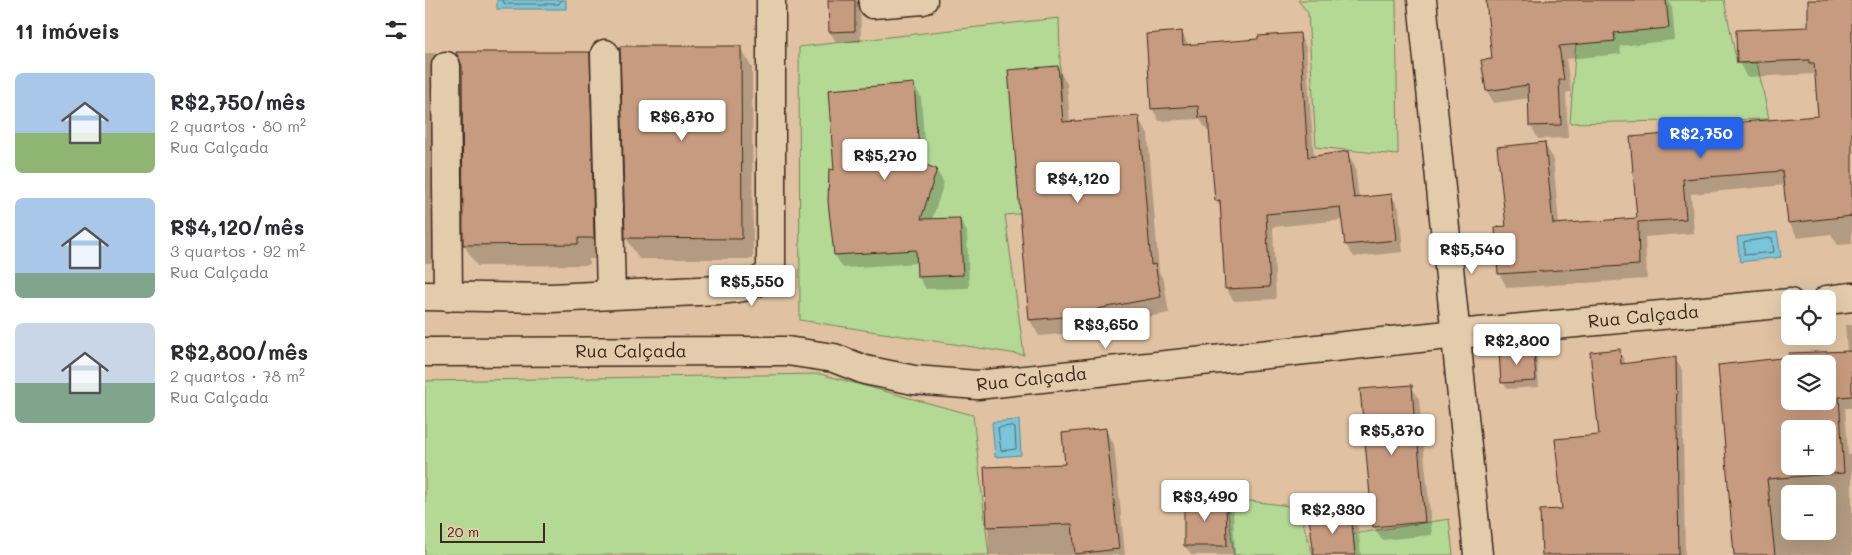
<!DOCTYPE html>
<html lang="pt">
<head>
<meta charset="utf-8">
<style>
  body { margin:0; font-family:Mali,sans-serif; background:#f2f2f3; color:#2b2b33; height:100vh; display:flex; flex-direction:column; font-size:19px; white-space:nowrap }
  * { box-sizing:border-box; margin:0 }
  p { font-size:16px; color:#7c7c81 }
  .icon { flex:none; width:28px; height:28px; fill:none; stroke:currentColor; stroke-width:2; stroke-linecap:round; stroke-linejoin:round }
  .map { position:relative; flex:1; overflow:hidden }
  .side { display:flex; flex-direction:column; background:#fff; width:425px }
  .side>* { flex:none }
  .controls { position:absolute; left:1356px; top:290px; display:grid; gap:10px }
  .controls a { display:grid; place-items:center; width:55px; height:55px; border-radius:8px; background:#fff; box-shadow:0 5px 20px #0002; font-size:25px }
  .scale { position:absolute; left:15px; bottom:12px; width:105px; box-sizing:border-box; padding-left:5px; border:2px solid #3b2a1e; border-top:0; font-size:14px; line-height:18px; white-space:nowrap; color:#3b2a1e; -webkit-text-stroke:4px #e3ccac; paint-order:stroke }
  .price { position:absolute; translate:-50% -42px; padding:0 11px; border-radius:5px; background:#fff; color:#222; font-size:16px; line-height:32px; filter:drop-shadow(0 1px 2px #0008) }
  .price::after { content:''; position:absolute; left:50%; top:30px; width:15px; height:11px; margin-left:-8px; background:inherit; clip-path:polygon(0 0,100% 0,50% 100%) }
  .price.selected { background:#2563eb; color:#fff }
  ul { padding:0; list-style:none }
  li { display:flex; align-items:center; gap:15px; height:125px; padding:0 15px }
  li span { display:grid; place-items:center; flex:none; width:140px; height:100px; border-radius:8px; color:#555 }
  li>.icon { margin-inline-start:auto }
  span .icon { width:60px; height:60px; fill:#fffc; stroke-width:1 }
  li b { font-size:21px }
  h2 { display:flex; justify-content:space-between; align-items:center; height:60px; padding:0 15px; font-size:21px }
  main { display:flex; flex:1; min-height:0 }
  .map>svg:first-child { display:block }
  .green { fill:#b3d995; stroke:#77825a }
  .water { fill:#7ac5da; stroke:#61878f }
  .shadow { fill:#0003; fill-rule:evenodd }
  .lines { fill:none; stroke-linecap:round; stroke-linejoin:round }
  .shore { stroke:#546869; stroke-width:1 }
  .building { fill:#c79b7f; stroke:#3b2a1e; fill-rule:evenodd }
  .minor-casing { stroke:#3b2a1e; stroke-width:31 }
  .minor { stroke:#e3ccac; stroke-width:28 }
  .labels { text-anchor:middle; stroke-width:4; stroke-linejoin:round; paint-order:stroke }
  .street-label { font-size:18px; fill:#3b2a1e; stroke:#e3ccac }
</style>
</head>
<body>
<main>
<section class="side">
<h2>11 imóveis<svg class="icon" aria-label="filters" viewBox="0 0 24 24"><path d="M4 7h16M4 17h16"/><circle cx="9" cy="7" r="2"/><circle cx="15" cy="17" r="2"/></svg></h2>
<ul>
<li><span style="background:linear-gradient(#a9c7e8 60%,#8fb573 0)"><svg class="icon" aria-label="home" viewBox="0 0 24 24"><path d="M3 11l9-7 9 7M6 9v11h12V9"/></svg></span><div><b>R$2,750/mês</b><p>2 quartos · 80 m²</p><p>Rua Calçada</p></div></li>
<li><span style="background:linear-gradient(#a9c7e8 75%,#7fa58c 0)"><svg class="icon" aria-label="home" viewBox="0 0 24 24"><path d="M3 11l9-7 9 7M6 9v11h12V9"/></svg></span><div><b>R$4,120/mês</b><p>3 quartos · 92 m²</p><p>Rua Calçada</p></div></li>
<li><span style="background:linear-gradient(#c9d6e8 60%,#7fa58c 0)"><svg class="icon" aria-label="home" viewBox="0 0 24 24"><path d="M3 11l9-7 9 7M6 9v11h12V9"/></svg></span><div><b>R$2,800/mês</b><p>2 quartos · 78 m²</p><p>Rua Calçada</p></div></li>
</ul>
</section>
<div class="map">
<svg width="1427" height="555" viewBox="0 0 1427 555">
  <rect width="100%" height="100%" fill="#e0c2a2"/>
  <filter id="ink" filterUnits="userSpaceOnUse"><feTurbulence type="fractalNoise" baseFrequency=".02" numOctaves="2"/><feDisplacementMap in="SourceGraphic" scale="10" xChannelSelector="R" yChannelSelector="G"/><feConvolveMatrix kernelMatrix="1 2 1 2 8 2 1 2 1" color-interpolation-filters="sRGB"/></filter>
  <g filter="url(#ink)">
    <g class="green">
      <path d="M 873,0 L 971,0 L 973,155 L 891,147 L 883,13 Z"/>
      <path d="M 1154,0 L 1299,0 L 1312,63 L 1332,63 L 1344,119 L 1145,123 Z"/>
      <path d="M 634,18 L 639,210 L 580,215 L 599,355 L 375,320 L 374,47 Z"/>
      <path d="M 395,374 L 548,415 L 564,555 L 0,555 L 0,381 Z"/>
      <path d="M 801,498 L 873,507 L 888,555 L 809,555 Z"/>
      <path d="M 1024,519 L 1028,555 L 927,555 L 930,554 L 928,534 Z"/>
    </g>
    <g class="water">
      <rect x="72" y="0" width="69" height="9"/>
      <path d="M 1352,232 L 1356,257 L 1315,262 L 1312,237 Z"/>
      <path d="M 594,420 L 596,455 L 570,457 L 567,422 Z"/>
    </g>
    <g class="shadow">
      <path d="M 404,0 L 435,0 L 436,42 L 411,42 L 405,32 Z"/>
      <path d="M 1062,0 L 1243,0 L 1247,7 L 1250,40 L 1195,46 L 1196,54 L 1141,59 L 1146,92 L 1141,93 L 1143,138 L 1113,139 L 1106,126 L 1105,98 L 1069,103 L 1062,91 L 1068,60 Z"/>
      <path d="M 1427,26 L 1427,244 L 1413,245 L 1406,234 L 1373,238 L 1364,223 L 1360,185 L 1266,194 L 1269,233 L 1220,237 L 1222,279 L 1082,288 L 1074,273 L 1082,228 L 1119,143 L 1128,158 L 1134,224 L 1214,220 L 1268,133 L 1395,118 L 1391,74 L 1322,77 L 1314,63 Z"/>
      <path d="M 757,32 L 764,46 L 834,40 L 874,34 L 881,47 L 889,158 L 922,153 L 930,166 L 934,199 L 966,195 L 974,208 L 978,252 L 929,257 L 921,245 L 918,220 L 848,227 L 851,299 L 809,301 L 801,289 L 797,211 L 791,200 L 785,130 L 782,131 L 775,119 L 734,121 L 727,108 Z"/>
      <path d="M 197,47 L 315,47 L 327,68 L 328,259 L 214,259 L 201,238 Z"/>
      <path d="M 0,53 L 14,53 L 26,74 L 18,263 L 0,263 Z"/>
      <path d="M 29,53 L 164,53 L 176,75 L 180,259 L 164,259 L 164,265 L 52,266 L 39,245 L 38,68 Z"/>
      <path d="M 632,67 L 642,84 L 645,123 L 713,118 L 723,134 L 734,272 L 739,281 L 744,313 L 680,325 L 681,330 L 614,336 L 605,320 Z"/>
      <path d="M 488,84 L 496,97 L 501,167 L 511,170 L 519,183 L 507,220 L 535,219 L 542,232 L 544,288 L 501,289 L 493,276 L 493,263 L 418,268 L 410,255 L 411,171 Z"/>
      <path d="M 1420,325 L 1427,325 L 1427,408 L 1420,408 L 1423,455 L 1427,455 L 1427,555 L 1310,555 L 1295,366 L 1422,352 ZM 1365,364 L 1402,364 L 1402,401 L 1365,401 ZM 1365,429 L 1402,429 L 1402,466 L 1365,466 ZM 1365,494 L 1402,494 L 1402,531 L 1365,531 Z"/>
      <path d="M 1108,350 L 1112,357 L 1114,387 L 1082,389 L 1078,382 Z"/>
      <path d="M 1194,350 L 1201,364 L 1250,358 L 1257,370 L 1260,555 L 1118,555 L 1175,436 Z"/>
      <path d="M 986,386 L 994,399 L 1007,535 L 957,540 L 949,527 L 936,390 Z"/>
      <path d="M 680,429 L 689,444 L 700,555 L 564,555 L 561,468 L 642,465 Z"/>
      <path d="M 801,499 L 808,512 L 810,555 L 766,555 L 760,546 Z"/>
      <path d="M 925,514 L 933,528 L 936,555 L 890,555 Z"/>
    </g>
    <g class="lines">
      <g class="shore">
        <path d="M 77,0 L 80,4 L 134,4 L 136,0"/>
        <path d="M 1347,238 L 1349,252 L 1319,255 L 1319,242 Z"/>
        <path d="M 587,426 L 590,428 L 591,449 L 576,451 L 573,428 Z"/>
      </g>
    </g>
    <g class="building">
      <path d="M 403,0 L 430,0 L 430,31 L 404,32 Z"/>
      <path d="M 1061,0 L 1241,0 L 1244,28 L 1189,33 L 1190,41 L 1134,46 L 1139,80 L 1134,80 L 1136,125 L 1104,126 L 1103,85 L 1061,91 L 1056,60 L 1067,59 Z"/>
      <path d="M 1383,0 L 1427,0 L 1427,216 L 1363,223 L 1357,171 L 1258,179 L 1261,219 L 1213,222 L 1214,265 L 1073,274 L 1070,227 L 1081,226 L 1072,147 L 1120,142 L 1128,224 L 1212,218 L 1205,137 L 1267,132 L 1266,126 L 1393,116 L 1389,63 L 1384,63 L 1384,60 L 1312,63 L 1311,30 L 1383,27 Z"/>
      <path d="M 757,31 L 758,45 L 833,39 L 833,36 L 875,33 L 883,157 L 923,151 L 929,198 L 967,194 L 972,240 L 920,245 L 915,207 L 841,214 L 845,287 L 800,289 L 795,200 L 790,201 L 783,117 L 774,118 L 773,106 L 726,109 L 721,34 Z"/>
      <path d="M 195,46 L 316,46 L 317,239 L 200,238 Z"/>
      <path d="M 31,52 L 165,52 L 169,238 L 153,238 L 153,244 L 38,245 L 37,66 Z"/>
      <path d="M 633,66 L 638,122 L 714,116 L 726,265 L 730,264 L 736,297 L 672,309 L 672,314 L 604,320 L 583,70 Z"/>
      <path d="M 489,83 L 495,163 L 512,169 L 496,219 L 535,218 L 538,275 L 492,277 L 491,250 L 409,255 L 403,201 L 404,169 L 409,170 L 403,90 Z"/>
      <path d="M 1109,349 L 1111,381 L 1076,383 L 1074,351 Z"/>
      <path d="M 1195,349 L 1196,364 L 1251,357 L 1254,555 L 1117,555 L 1115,510 L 1137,509 L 1130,439 L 1174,435 L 1165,352 Z"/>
      <path d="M 1427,351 L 1427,396 L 1414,397 L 1419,473 L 1342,479 L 1350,555 L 1309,555 L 1293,365 L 1365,357 L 1364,353 ZM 1365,364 L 1402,364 L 1402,401 L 1365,401 ZM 1365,429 L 1402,429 L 1402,466 L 1365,466 Z"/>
      <path d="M 987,385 L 991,445 L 993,445 L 1000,522 L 948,527 L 935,389 Z"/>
      <path d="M 681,428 L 694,549 L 650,554 L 647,524 L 562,527 L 559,467 L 640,464 L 637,433 Z"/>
      <path d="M 759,497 L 801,498 L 802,546 L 759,546 Z"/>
      <path d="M 926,513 L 930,555 L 889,555 L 884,518 Z"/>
    </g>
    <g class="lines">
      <defs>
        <g id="minor">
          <path d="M 997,0 L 1053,555"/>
          <path d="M 448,4 L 498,0"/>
          <path d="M 180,54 L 186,294"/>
          <path d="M 21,66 L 23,297"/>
          <path d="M 0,296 L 126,298 L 294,290 C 316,288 329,288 346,272 L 346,0"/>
          <path d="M 1402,300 L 1427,297"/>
          <path id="s1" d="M 0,352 L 362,351 L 409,358 L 440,370 L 489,380 L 552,385 L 1032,334 L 1365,303"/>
        </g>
      </defs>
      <use href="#minor" class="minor-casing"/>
      <use href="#minor" class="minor"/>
    </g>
  </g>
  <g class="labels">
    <g class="street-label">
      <text dy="6" stroke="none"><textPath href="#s1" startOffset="1226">Rua Calçada</textPath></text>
      <text dy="6" stroke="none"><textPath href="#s1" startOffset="206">Rua Calçada</textPath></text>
      <text dy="6" stroke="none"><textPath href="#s1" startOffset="611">Rua Calçada</textPath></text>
    </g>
  </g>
</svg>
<div class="controls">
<a><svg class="icon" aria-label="locate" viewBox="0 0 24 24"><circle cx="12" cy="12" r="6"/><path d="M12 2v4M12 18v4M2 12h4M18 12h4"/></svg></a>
<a><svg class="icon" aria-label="layers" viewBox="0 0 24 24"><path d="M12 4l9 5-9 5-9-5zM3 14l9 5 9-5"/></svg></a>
<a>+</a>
<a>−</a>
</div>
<div class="scale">20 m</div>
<b class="price" style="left:257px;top:142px">R$6,870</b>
<b class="price selected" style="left:1276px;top:159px">R$2,750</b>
<b class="price" style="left:460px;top:181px">R$5,270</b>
<b class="price" style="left:653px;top:204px">R$4,120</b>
<b class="price" style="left:1047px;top:275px">R$5,540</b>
<b class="price" style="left:327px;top:307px">R$5,550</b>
<b class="price" style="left:681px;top:350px">R$3,650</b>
<b class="price" style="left:1092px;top:366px">R$2,800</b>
<b class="price" style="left:967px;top:456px">R$5,870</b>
<b class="price" style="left:780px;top:522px">R$3,490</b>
<b class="price" style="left:908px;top:535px">R$2,330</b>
</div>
</main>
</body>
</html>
